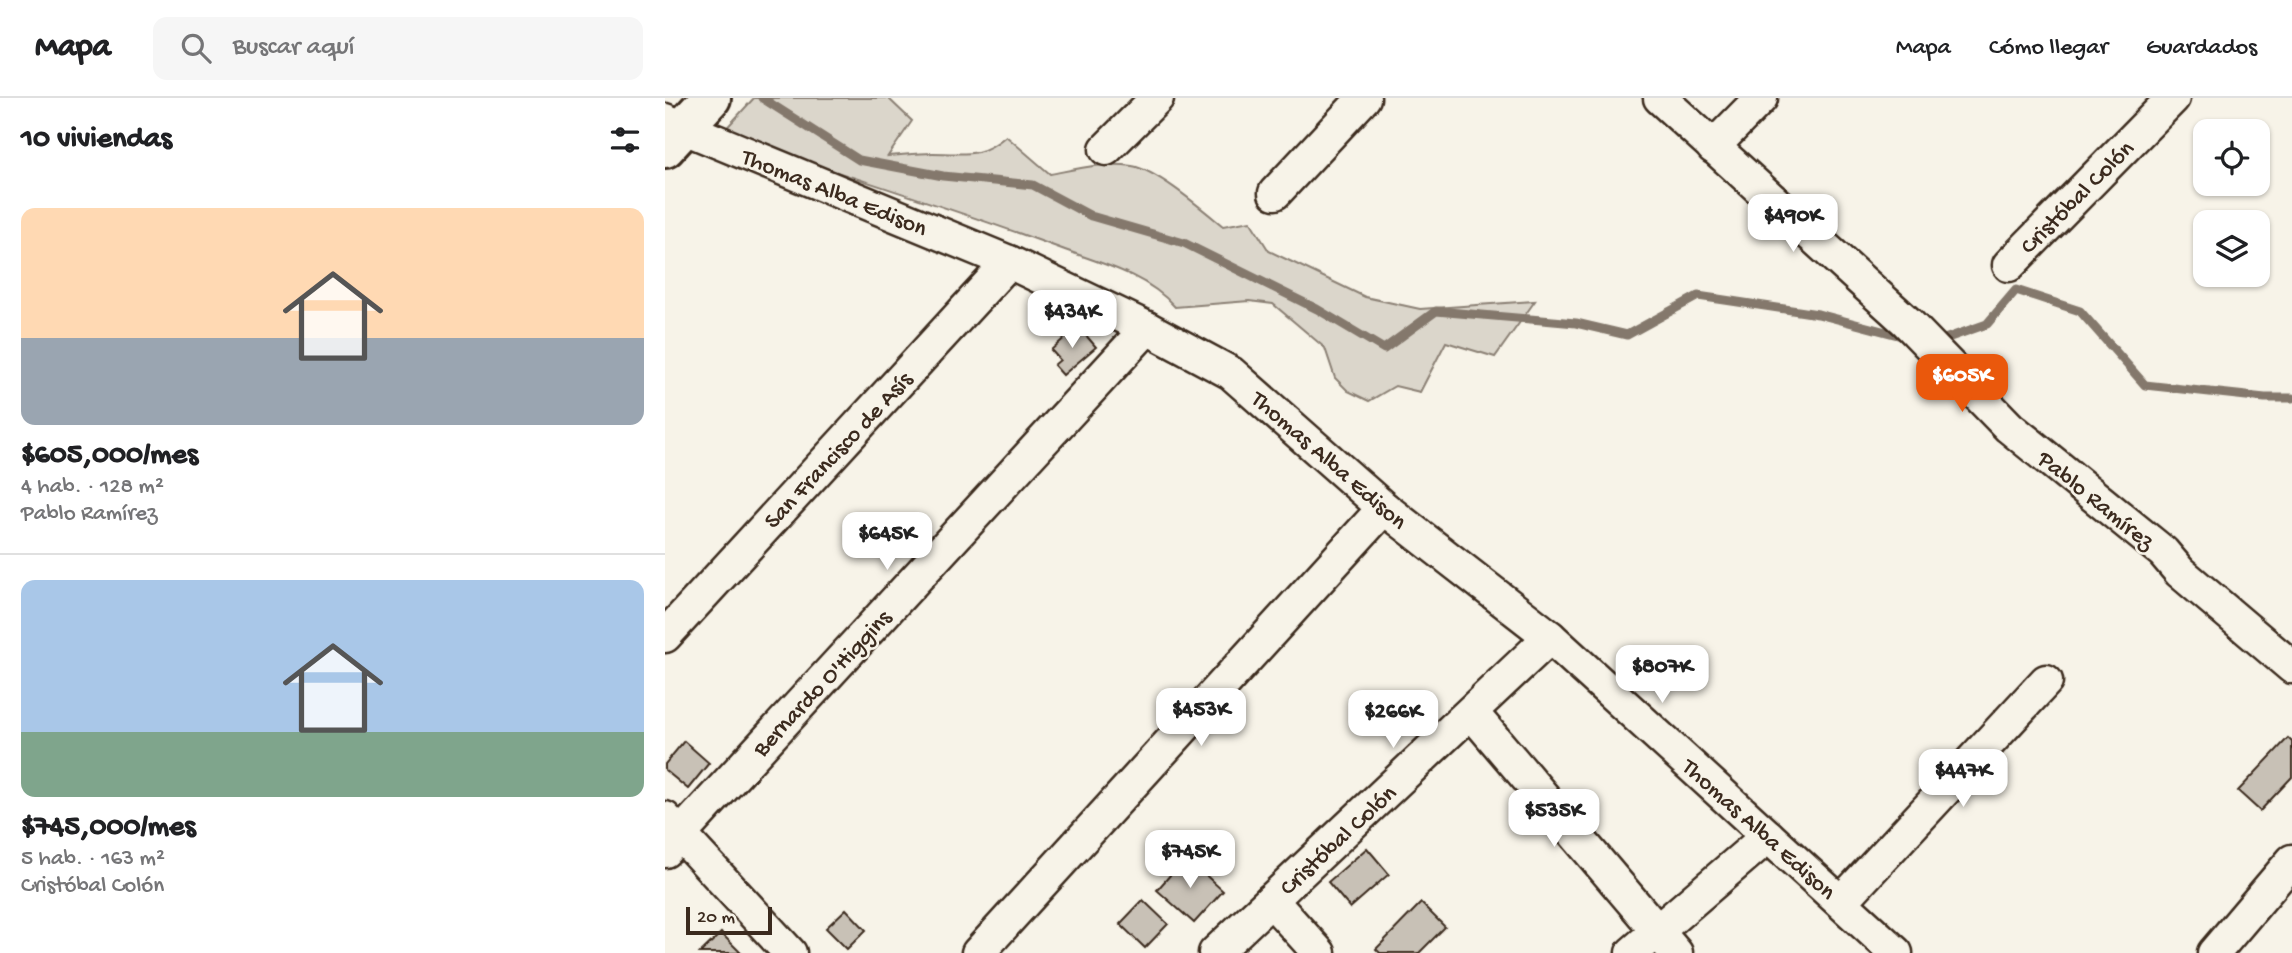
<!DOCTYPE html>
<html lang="es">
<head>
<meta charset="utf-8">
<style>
  body { margin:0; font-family:"Gochi Hand",sans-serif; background:#f6f6f6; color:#202124; height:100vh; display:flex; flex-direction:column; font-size:26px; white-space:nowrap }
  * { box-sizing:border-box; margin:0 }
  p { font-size:23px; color:#757577 }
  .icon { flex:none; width:38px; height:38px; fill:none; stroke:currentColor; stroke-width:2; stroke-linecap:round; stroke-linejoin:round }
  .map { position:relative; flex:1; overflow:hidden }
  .side { display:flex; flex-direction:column; background:#fff; width:665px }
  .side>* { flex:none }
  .fabs { position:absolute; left:1528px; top:21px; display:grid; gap:14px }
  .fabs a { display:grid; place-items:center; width:77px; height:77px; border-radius:14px; background:#fff; box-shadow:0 2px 5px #0004; font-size:35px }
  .scale { position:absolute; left:21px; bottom:18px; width:86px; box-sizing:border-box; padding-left:7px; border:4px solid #3b2a1e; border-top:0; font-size:19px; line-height:24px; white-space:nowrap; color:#3b2a1e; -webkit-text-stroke:5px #f7f3e8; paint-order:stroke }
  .price { position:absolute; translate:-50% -60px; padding:0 16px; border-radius:14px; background:#fff; color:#222; font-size:23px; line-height:46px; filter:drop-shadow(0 2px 4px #0008) }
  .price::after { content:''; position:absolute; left:50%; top:42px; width:21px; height:16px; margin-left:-10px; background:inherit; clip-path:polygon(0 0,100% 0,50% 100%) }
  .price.active { background:#ea580c; color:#fff }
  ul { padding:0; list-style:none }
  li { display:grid; align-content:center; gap:14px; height:371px; padding:0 21px }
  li+li { border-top:2px solid #e0e0e0 }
  li span { display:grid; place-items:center; height:217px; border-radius:14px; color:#555 }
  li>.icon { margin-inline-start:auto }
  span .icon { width:126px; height:126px; fill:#fffc; stroke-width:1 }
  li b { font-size:30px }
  h2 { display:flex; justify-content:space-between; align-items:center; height:84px; padding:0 21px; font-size:30px }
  header { display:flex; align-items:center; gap:42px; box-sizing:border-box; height:98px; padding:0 35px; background:#fff; border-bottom:2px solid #e0e0e0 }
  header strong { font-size:33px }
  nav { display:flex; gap:38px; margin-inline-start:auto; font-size:24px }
  .search { width:490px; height:63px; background:#f6f6f6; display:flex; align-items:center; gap:18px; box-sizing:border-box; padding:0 24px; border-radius:14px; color:#757577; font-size:26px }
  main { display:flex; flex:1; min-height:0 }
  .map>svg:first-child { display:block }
  .green { fill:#dbd6cb; stroke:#8b8074; stroke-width:2 }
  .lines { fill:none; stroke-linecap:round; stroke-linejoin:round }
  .stream { stroke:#84786c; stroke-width:9 }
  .building { fill:#c8c1b6; stroke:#3b2a1e; stroke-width:2 }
  .street-casing { stroke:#3b2a1e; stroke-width:37 }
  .secondary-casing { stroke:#3b2a1e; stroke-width:44 }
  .street { stroke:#f7f3e8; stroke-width:32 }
  .secondary { stroke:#f7f3e8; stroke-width:38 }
  .labels { text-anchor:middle; stroke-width:5; stroke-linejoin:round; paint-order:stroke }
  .street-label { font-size:24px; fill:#3b2a1e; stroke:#f7f3e8 }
</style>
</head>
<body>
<header>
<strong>Mapa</strong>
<div class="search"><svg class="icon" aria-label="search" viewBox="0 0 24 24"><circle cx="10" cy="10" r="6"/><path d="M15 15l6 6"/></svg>Buscar aquí</div>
<nav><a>Mapa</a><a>Cómo llegar</a><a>Guardados</a></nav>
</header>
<main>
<section class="side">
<h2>10 viviendas<svg class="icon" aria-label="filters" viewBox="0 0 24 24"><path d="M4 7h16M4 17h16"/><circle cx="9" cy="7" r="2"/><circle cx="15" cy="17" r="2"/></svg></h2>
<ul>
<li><span style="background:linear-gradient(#ffd9b3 60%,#9aa5b1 0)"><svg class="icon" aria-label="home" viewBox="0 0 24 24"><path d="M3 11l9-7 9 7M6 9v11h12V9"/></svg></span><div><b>$605,000/mes</b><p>4 hab. · 128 m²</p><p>Pablo Ramírez</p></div></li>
<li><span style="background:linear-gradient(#a9c7e8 70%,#7fa58c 0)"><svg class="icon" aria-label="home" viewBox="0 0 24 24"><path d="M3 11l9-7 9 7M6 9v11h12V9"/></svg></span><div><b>$745,000/mes</b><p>5 hab. · 163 m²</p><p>Cristóbal Colón</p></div></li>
</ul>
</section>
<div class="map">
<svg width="1627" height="855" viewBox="0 0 1627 855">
  <rect width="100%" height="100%" fill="#f7f3e8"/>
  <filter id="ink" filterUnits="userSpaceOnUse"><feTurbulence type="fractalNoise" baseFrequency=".0143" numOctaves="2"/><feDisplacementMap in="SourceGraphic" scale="14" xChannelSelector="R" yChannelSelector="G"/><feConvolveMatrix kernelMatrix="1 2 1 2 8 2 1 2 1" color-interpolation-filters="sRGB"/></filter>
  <g filter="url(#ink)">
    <path class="green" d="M 89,0 L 223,0 L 247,23 L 223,58 C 238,57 253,55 268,55 C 300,55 314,61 341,38 L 385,76 C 412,71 439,64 467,68 C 492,72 537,111 558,128 L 585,123 L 604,153 L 700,199 L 755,211 L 870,203 L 830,259 L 781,244 L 755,294 L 730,288 L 704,303 L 683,293 L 670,280 L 660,250 L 608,206 L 584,203 L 510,209 C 480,175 431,164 389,148 C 279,107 167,73 56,36 Z"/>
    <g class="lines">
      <g class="stream">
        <path d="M 97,0 L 194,62 L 278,78 L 368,87 L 426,118 L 519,145 L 652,211 L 719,251 L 771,213 L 911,225 L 962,237 L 1033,198 L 1153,216 L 1244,240"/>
        <path d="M 1271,244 L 1322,226 L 1351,192 L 1415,213 L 1480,287 L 1600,300 L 1627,300"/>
      </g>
    </g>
    <g class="building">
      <path d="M 413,228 L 431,249 L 398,277 L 389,267 L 395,262 L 386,252 Z"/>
      <path d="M 1623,640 L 1627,644 L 1627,679 L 1595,713 L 1573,693 Z"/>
      <path d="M 19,643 L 44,665 L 23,691 L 0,672 L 0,666 Z"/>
      <path d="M 702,750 L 724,776 L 685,810 L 663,784 Z"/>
      <path d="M 521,759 L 558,793 L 529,825 L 492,792 Z"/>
      <path d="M 478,802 L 503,826 L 480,850 L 455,826 Z"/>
      <path d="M 756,805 L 780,829 L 754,855 L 715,855 L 711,851 Z"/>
      <path d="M 181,811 L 201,832 L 182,851 L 161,830 Z"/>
      <path d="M 56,835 L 76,855 L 35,855 Z"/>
    </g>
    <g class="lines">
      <defs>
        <g id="street">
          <path d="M 995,0 L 1242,224 L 1344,329 L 1498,454 L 1515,474 L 1627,569"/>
          <path d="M 0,22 L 344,164 L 482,230 L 566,275 L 719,410 L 885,539 L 1231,855"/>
          <path d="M 1048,49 L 1096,0"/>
          <path d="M 441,51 L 492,0"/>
          <path d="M 610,95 L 699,0"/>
          <path d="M 1344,167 L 1508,0"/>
          <path d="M 0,538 L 344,164"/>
          <path d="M 807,615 L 1011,855"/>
          <path d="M 0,720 L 125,855"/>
          <path d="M 0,753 L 482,230"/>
          <path d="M 606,802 L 654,855"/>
          <path d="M 1176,804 L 1381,583"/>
          <path d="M 313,855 L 719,410"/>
          <path d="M 550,855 L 885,539"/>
          <path d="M 967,855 L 1103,738"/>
          <path d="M 1549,855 L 1627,763"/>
        </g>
        <path id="secondary" d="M 0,50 L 46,0"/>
      </defs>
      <use href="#street" class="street-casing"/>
      <use href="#secondary" class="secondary-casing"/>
      <use href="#street" class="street"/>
      <use href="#secondary" class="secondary"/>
    </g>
  </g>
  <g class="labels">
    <g class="street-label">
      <text transform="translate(170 93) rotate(22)" y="8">Thomas Alba Edison</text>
      <text transform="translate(1411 98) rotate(-45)" y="8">Cristóbal Colón</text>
      <text transform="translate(172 351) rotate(-47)" y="8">San Francisco de Asís</text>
      <text transform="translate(665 361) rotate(41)" y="8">Thomas Alba Edison</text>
      <text transform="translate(1432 401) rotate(39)" y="8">Pablo Ramírez</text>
      <text transform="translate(156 584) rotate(-47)" y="8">Bernardo O'Higgins</text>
      <text transform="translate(1095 730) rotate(42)" y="8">Thomas Alba Edison</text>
      <text transform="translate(672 741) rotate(-43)" y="8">Cristóbal Colón</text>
    </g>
  </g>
</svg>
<div class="fabs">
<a><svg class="icon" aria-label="locate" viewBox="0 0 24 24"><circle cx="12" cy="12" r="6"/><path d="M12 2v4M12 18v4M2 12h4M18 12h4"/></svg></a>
<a><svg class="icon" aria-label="layers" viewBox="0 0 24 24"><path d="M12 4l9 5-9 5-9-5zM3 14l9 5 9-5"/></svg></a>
</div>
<div class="scale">20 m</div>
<b class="price" style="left:1128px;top:156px">$490K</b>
<b class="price" style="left:407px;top:252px">$434K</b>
<b class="price active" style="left:1297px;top:316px">$605K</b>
<b class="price" style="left:222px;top:474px">$645K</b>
<b class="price" style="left:997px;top:607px">$807K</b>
<b class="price" style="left:536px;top:650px">$453K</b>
<b class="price" style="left:728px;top:652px">$266K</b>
<b class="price" style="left:1298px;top:711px">$447K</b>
<b class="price" style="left:889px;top:751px">$535K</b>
<b class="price" style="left:525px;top:792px">$745K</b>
</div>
</main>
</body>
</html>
